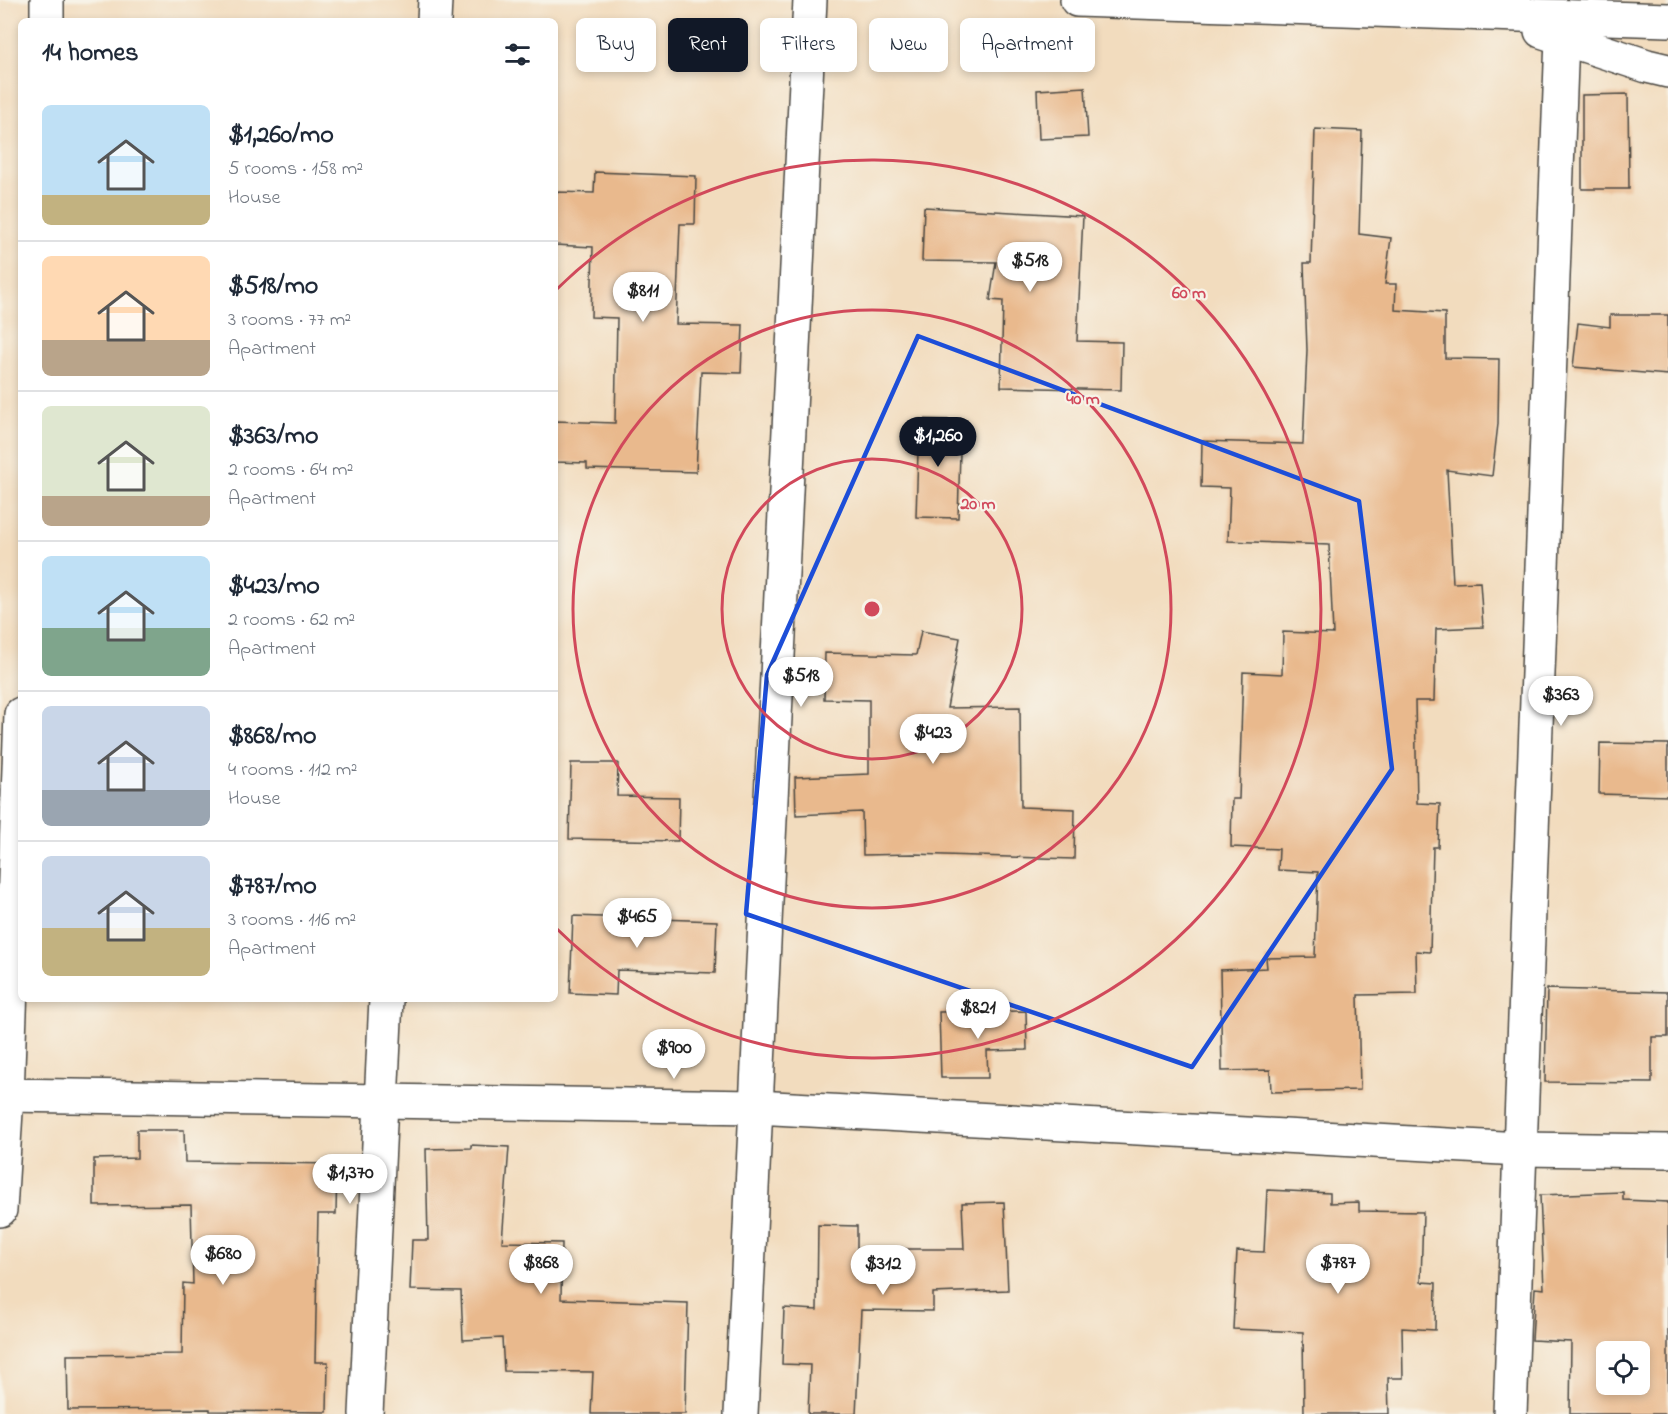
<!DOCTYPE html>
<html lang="en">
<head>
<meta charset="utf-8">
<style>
  body { margin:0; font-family:"Indie Flower",sans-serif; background:#f6f6f7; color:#1f2937; height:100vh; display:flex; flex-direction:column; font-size:22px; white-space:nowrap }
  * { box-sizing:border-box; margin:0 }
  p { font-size:20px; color:#747a83 }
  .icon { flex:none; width:33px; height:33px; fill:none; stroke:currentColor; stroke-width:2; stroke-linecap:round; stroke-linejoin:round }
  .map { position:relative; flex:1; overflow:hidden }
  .panel { position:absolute; left:18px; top:18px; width:540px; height:984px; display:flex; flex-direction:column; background:#fff; border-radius:9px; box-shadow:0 3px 9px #0003 }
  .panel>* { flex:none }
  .top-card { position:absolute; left:576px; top:18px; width:570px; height:54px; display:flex; gap:12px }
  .tools { position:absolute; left:1596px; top:1341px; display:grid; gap:12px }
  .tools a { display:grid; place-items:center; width:54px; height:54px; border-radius:9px; background:#fff; box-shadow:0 3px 9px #0003; font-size:30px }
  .price { position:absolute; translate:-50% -51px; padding:0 14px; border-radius:21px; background:#fff; color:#222; font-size:20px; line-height:39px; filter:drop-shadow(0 2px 3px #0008) }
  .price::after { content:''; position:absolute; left:50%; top:36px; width:18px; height:14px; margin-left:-9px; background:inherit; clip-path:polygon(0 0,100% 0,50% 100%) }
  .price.active { background:#111827; color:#fff }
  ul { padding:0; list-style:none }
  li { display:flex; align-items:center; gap:18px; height:150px; padding:0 24px }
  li+li { border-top:2px solid #e0e1e3 }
  li span { display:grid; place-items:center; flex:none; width:168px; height:120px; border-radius:9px; color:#555 }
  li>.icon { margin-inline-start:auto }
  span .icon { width:72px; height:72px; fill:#fffc; stroke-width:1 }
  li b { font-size:26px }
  h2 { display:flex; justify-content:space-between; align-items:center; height:72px; padding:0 24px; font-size:26px }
  .tag { padding:0 21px; border-radius:9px; background:#fff; box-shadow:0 3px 9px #0003; font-size:21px; line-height:54px }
  .tag.active { background:#111827; color:#fff }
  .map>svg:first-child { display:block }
  .building { fill:#e9b98d; fill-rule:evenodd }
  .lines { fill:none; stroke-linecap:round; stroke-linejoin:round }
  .minor-casing { stroke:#494641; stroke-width:36 }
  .minor { stroke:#fff; stroke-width:33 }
  .marked { fill:none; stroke:#1d4ed8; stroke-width:4.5; stroke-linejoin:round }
  .ring { fill:none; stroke:#d1495b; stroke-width:3 }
  .centre { fill:#d1495b; stroke:#f7f3e8; stroke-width:3 }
  .ring-label { font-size:18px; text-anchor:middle; font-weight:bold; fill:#d1495b; stroke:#f7f3e8; stroke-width:4.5; stroke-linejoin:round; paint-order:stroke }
</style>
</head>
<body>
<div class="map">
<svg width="1668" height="1414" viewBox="0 0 1668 1414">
  <rect width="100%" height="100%" fill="#f7f3e8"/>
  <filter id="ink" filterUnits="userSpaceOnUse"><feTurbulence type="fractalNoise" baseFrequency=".0167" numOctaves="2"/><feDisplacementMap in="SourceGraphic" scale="12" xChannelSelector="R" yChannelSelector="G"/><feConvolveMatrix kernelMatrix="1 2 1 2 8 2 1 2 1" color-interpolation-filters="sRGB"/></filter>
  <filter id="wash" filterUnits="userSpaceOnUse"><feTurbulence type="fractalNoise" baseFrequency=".008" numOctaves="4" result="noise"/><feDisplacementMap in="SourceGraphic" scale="24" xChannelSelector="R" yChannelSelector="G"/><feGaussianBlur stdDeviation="1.35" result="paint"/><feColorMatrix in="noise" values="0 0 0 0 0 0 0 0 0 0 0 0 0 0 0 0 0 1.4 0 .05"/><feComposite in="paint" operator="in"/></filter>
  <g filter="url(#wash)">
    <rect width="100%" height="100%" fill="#f2dcbe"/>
    <g id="blocks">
      <g class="building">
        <path d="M 1085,87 L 1088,137 L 1039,139 L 1037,90 Z"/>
        <path d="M 1628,94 L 1629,189 L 1582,189 L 1582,95 Z"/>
        <path d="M 1315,129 L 1362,131 L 1359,234 L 1391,238 L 1385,284 L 1396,284 L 1395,310 L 1445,313 L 1445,358 L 1499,359 L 1498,424 L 1492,476 L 1447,470 L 1453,583 L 1480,582 L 1483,627 L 1436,629 L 1434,701 L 1415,701 L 1417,803 L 1440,804 L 1438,847 L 1433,847 L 1430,952 L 1416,951 L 1417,994 L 1358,995 L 1360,1090 L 1271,1092 L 1270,1070 L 1222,1071 L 1220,970 L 1267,968 L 1266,958 L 1315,957 L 1318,872 L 1278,870 L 1279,849 L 1231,847 L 1232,799 L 1239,799 L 1243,672 L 1282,674 L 1283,632 L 1333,634 L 1329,545 L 1228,541 L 1230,488 L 1201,487 L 1202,441 L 1303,444 L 1307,350 L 1304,263 L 1311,263 Z"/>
        <path d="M 595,172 L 696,176 L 695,224 L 680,224 L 676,324 L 743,325 L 741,373 L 701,372 L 696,472 L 587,469 L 587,463 L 555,462 L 555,421 L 615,423 L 617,318 L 591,317 L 593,247 L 555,245 L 555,192 L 594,193 Z"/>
        <path d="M 924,207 L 1083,216 L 1077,341 L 1122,342 L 1121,390 L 1001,387 L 1003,301 L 990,300 L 996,262 L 922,261 Z"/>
        <path d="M 1610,315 L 1668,315 L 1668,375 L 1573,367 L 1578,323 L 1610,327 Z"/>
        <path d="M 919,419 L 961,420 L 958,518 L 916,517 Z"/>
        <path d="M 921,631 L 960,638 L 947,708 L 1020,707 L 1021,807 L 1075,809 L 1074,859 L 913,854 L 863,855 L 862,812 L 796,815 L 795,777 L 869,774 L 869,700 L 824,699 L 825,653 L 916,655 Z"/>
        <path d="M 1600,743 L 1668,744 L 1668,796 L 1599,794 Z"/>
        <path d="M 571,763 L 618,763 L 617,796 L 679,797 L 678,841 L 569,839 Z"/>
        <path d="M 573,916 L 717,921 L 715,973 L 617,970 L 616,995 L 570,993 Z"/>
        <path d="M 1547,989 L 1668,992 L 1668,1037 L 1652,1037 L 1652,1083 L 1545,1082 Z"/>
        <path d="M 1026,1011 L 1027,1050 L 987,1051 L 988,1078 L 941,1078 L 939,1012 Z"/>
        <path d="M 137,1130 L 184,1130 L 185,1162 L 337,1164 L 336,1214 L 318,1214 L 315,1362 L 328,1362 L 327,1412 L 210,1411 L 210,1409 L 68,1410 L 67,1355 L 182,1354 L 183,1283 L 193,1284 L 191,1205 L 94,1206 L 94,1159 L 137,1158 Z"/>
        <path d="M 471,1145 L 509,1147 L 502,1242 L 562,1243 L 561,1299 L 688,1303 L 685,1414 L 591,1414 L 593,1372 L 504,1371 L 502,1338 L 463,1340 L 461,1291 L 410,1290 L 412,1240 L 428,1240 L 426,1149 L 471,1148 Z"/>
        <path d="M 1267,1190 L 1330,1193 L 1330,1203 L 1359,1202 L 1359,1211 L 1423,1212 L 1421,1282 L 1436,1283 L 1435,1330 L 1402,1328 L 1403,1378 L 1388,1378 L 1389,1414 L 1304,1414 L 1303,1332 L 1233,1329 L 1237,1251 L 1264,1252 Z"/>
        <path d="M 1623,1192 L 1623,1200 L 1668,1202 L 1668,1414 L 1570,1414 L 1571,1342 L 1532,1340 L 1535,1288 L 1544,1289 L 1540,1195 ZM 1606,1352 L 1640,1352 L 1640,1384 L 1606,1384 Z"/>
        <path d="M 1004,1202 L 1008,1290 L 933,1293 L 933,1311 L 861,1310 L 856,1414 L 808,1414 L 810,1365 L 782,1364 L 784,1308 L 817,1310 L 818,1225 L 857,1226 L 857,1249 L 964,1249 L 962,1203 Z"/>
      </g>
    </g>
  </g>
  <g filter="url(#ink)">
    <use href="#blocks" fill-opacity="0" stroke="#494641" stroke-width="1.5"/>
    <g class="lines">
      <defs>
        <g id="minor">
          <path d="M 1077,0 L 1668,20"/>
          <path d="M 47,21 L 47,0"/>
          <path d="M 434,21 L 435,0"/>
          <path d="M 1541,31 L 1647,66 L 1668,71"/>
          <path d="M 21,714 L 7,1095 L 756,1107 L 1520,1149 L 1668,1151"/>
          <path d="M 0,1210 L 7,1095"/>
          <path d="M 366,1414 L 386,999"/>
          <path d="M 741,1414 L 810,0"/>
          <path d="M 1510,1414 L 1562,38"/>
        </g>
      </defs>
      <use href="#minor" class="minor-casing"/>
      <use href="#minor" class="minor"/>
    </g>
  </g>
  <path class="marked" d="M 918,336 L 1359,501 L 1392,769 L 1192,1067 L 746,914 L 767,675 Z"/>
  <g class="ring">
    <circle cx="872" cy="609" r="150"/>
    <circle cx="872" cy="609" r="299"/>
    <path d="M557 289A449 449 0 1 1 557 929"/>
  </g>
  <circle cx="872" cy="609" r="9" class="centre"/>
  <g class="ring-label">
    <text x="1189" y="298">60 m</text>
    <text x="1083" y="404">40 m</text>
    <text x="978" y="509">20 m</text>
  </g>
</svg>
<div class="tools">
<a><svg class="icon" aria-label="locate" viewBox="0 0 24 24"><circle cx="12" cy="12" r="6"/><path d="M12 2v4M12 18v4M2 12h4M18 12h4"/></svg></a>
</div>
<b class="price" style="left:1030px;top:293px">$518</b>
<b class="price" style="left:643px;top:323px">$811</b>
<b class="price active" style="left:938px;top:468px">$1,260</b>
<b class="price" style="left:801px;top:708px">$518</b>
<b class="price" style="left:1561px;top:727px">$363</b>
<b class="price" style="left:933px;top:765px">$423</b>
<b class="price" style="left:637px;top:949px">$465</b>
<b class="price" style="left:978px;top:1040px">$821</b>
<b class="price" style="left:674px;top:1080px">$900</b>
<b class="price" style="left:350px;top:1205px">$1,370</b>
<b class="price" style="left:223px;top:1286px">$680</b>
<b class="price" style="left:541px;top:1295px">$868</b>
<b class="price" style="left:1338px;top:1295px">$787</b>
<b class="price" style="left:883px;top:1296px">$312</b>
<div class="top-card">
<a class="tag">Buy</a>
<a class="tag active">Rent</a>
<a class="tag">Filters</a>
<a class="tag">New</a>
<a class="tag">Apartment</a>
</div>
<section class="panel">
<h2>14 homes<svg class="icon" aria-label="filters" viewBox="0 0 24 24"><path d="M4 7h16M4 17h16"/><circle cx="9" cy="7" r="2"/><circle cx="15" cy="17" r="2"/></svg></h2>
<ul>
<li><span style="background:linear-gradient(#bfe0f5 75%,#c2b280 0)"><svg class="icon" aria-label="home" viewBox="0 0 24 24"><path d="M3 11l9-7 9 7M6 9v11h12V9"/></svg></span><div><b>$1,260/mo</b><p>5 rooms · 158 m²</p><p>House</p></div></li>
<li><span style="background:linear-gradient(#ffd9b3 70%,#b9a48a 0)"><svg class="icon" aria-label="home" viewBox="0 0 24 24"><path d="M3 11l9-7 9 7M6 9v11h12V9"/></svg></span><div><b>$518/mo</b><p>3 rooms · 77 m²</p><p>Apartment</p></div></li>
<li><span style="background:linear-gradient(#dfe7d0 75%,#b9a48a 0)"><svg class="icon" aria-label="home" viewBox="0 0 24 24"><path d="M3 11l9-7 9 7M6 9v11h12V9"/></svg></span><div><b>$363/mo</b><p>2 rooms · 64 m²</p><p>Apartment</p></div></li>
<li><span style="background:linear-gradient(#bfe0f5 60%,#7fa58c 0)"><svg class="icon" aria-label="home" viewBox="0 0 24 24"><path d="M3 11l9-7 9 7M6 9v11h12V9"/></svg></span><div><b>$423/mo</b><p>2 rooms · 62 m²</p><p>Apartment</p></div></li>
<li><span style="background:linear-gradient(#c9d6e8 70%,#9aa5b1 0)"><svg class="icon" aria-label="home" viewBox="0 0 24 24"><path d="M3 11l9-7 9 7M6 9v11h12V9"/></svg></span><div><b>$868/mo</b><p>4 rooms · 112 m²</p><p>House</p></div></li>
<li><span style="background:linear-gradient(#c9d6e8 60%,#c2b280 0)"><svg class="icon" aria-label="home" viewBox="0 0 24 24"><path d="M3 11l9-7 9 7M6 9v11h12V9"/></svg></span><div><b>$787/mo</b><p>3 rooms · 116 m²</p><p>Apartment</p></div></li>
</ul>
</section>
</div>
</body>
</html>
